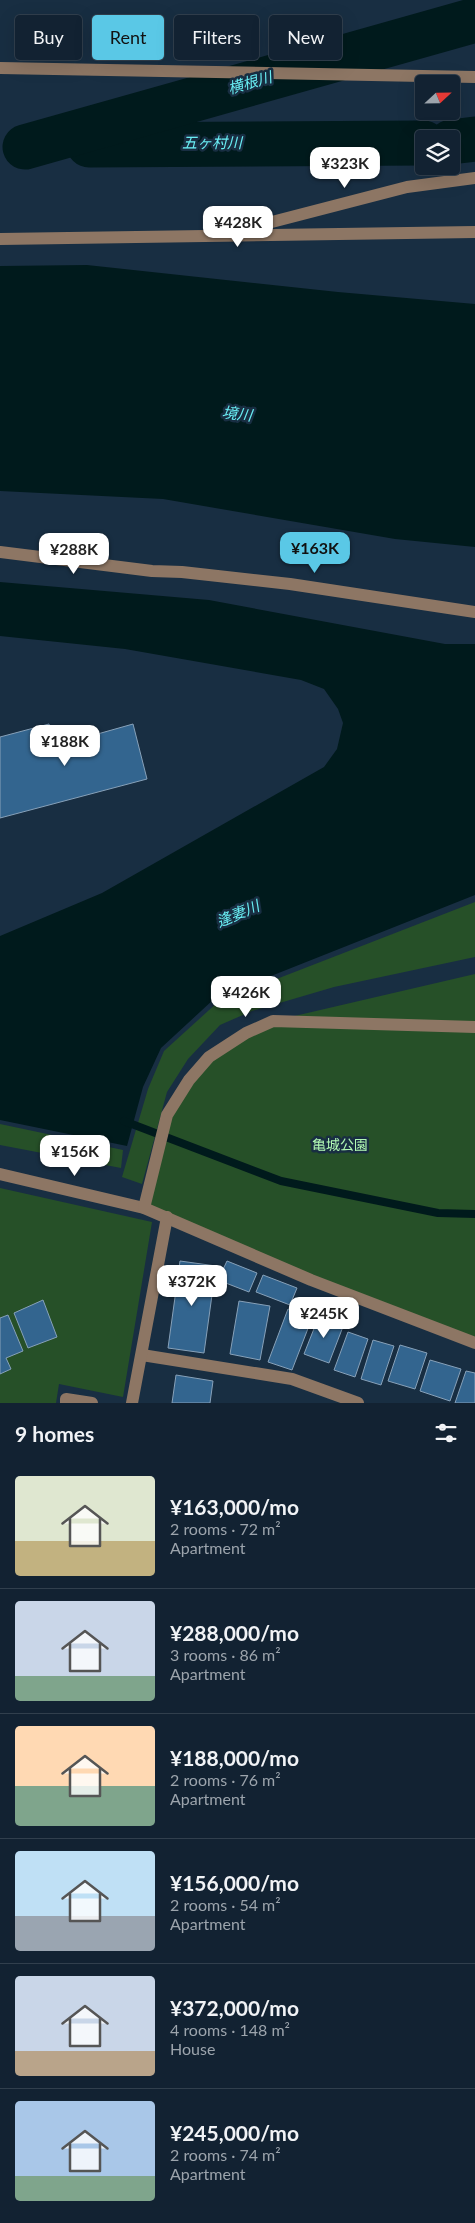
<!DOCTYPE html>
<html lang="en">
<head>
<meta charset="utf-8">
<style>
  body { margin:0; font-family:Lato,"Noto Sans JP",sans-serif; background:#1f2f3e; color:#f1f3f6; height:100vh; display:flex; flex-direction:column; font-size:19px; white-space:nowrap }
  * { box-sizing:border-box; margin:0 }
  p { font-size:16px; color:#9ca4ac }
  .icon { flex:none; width:28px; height:28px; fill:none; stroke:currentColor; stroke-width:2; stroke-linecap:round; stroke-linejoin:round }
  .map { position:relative; height:1403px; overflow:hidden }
  .side { display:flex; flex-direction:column; background:#122232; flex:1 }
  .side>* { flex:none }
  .banner { position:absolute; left:15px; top:15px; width:445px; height:45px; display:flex; gap:10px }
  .needle { width:32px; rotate:68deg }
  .buttons { position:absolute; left:415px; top:75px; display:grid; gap:10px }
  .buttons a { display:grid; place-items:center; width:45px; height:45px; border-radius:5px; background:#122232; box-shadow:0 5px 20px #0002,0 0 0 1px #313f4d; font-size:25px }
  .price { position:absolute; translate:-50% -42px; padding:0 11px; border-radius:10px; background:#fff; color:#222; font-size:16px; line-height:32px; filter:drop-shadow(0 1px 2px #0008) }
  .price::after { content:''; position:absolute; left:50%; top:30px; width:15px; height:11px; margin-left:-8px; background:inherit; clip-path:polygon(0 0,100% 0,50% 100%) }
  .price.on { background:#5ac8e6; color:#111 }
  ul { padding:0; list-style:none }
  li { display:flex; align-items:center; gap:15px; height:125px; padding:0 15px }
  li+li { border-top:1px solid #313f4d }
  li span { display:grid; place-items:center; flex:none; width:140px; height:100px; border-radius:5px; color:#555 }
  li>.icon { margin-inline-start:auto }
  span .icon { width:60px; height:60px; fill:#fffc; stroke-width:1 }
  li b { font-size:21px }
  h2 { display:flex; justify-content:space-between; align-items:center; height:60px; padding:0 15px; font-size:21px }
  .chip { padding:0 18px; border-radius:5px; background:#122232; box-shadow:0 5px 20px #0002,0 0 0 1px #313f4d; font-size:18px; line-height:45px }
  .chip.on { background:#5ac8e6; color:#111 }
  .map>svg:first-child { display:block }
  .green { fill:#265028 }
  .water { fill:#001a1c }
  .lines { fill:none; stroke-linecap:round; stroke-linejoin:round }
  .stream { stroke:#001a1c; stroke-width:8 }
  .river { stroke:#001a1c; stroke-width:45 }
  .building { fill:#33658f; stroke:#87a1b9 }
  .minor { stroke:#8d7664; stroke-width:12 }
  .labels { text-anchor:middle; stroke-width:5; stroke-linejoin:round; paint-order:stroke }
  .park-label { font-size:14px; fill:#b2f9b3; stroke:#182e42 }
  .water-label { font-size:15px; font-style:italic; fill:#69eef4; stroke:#182e42 }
</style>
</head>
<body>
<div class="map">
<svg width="475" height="1403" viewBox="0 0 475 1403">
  <rect width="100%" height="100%" fill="#182e42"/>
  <g class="green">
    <path d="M 475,902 L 475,957 L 334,987 L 252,1011 L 220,1025 L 188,1059 L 167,1092 L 142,1184 L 122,1177 L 148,1089 L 164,1051 L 230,991 L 274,980 Z"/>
    <path d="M 475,974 L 475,1343 L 144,1208 L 177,1097 L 209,1057 L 273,1021 Z"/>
    <path d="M 0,1124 L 123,1150 L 121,1168 L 0,1145 Z"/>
    <path d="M 0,1188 L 152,1222 L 123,1397 L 59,1384 L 56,1403 L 0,1403 Z"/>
  </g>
  <g class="water">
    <path d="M 87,265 L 338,292 L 475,304 L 475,547 L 395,539 L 163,499 L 0,491 L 0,266 Z"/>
    <path d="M 0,582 L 209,600 L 445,644 L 475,644 L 475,895 L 271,976 L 227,987 L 161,1048 L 143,1087 L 127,1146 L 0,1120 L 0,936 L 102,893 L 324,767 L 337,749 L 343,723 L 338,709 L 324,689 L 301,680 L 125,649 L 0,636 Z"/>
  </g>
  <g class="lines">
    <path class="stream" d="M 124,1121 L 281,1181 L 438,1213 L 475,1214"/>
    <g class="river">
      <path d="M 451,142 L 475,139"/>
      <path d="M 89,145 L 424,143"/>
      <path d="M 25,147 L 475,20"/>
    </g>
  </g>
  <g class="building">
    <path d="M 49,724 L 55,746 L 133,724 L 147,779 L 0,818 L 0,737 Z"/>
    <path d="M 180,1261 L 216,1266 L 204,1353 L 168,1348 Z"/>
    <path d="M 227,1261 L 257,1273 L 249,1292 L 218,1280 Z"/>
    <path d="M 263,1275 L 297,1288 L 290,1305 L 256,1292 Z"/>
    <path d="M 43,1300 L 57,1337 L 28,1348 L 14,1313 Z"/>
    <path d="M 239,1301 L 270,1306 L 260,1360 L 230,1354 Z"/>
    <path d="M 288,1309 L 312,1318 L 292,1370 L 268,1362 Z"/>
    <path d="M 8,1315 L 23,1351 L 6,1358 L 11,1369 L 0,1374 L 0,1318 Z"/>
    <path d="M 319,1316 L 344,1324 L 329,1363 L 304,1354 Z"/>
    <path d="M 348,1332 L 368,1339 L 355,1377 L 334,1370 Z"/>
    <path d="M 373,1340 L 394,1346 L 381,1385 L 361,1379 Z"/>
    <path d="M 400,1345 L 427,1353 L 415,1389 L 388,1381 Z"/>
    <path d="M 430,1360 L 461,1369 L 450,1401 L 420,1391 Z"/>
    <path d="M 466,1371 L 475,1373 L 475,1403 L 455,1403 Z"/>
    <path d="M 176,1375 L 213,1381 L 210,1403 L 172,1403 Z"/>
  </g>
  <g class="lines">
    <g class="minor">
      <path d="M 0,68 L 475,77"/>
      <path d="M 241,230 L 407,187 L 475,178"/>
      <path d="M 0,239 L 475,232"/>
      <path d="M 0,552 L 152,571 L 182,572 L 290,584 L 475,612"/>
      <path d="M 0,1174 L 144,1208 L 311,1280 L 475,1343"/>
      <path d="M 144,1208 L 167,1115 L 189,1080 L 209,1057 L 246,1033 L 273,1021 L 475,1027"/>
      <path d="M 142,1355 L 292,1379 L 358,1403"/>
      <path d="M 66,1403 L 66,1399 L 92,1403"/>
      <path d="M 132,1403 L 167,1217"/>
    </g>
  </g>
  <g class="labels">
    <g class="park-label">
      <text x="340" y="1150">亀城公園</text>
    </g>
    <g class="water-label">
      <text transform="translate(250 83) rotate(-16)" y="5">横根川</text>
      <text x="212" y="148">五ヶ村川</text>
      <text transform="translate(237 414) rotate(7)" y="5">境川</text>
      <text transform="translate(238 914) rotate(-23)" y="5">逢妻川</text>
    </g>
  </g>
</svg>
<div class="buttons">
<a><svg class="needle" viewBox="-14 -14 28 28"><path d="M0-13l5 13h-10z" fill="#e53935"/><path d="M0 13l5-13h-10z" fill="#9ca4ac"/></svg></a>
<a><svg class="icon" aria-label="layers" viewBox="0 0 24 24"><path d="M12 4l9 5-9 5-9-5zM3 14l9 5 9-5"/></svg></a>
</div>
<b class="price" style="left:345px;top:189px">¥323K</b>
<b class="price" style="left:238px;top:248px">¥428K</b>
<b class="price on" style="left:315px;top:574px">¥163K</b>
<b class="price" style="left:74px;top:575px">¥288K</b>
<b class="price" style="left:65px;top:767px">¥188K</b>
<b class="price" style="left:246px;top:1018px">¥426K</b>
<b class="price" style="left:75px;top:1177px">¥156K</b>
<b class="price" style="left:192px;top:1307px">¥372K</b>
<b class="price" style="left:324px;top:1339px">¥245K</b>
<div class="banner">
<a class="chip">Buy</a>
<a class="chip on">Rent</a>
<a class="chip">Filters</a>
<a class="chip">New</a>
</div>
</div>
<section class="side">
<h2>9 homes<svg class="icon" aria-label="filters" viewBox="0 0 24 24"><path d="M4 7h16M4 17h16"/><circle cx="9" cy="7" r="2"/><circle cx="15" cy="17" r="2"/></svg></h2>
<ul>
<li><span style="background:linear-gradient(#dfe7d0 65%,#c2b280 0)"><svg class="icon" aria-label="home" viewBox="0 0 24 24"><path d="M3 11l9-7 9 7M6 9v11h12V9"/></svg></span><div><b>¥163,000/mo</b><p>2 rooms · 72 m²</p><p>Apartment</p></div></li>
<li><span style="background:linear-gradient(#c9d6e8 75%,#7fa58c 0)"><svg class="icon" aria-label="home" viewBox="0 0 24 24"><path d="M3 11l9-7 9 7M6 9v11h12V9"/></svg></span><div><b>¥288,000/mo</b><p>3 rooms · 86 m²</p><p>Apartment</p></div></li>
<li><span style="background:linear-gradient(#ffd9b3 60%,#7fa58c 0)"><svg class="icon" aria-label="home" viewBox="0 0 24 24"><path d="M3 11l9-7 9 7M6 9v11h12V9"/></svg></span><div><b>¥188,000/mo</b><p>2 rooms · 76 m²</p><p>Apartment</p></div></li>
<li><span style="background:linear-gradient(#bfe0f5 65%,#9aa5b1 0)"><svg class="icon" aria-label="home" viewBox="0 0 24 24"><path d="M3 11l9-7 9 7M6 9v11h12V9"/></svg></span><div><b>¥156,000/mo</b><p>2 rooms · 54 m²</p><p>Apartment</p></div></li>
<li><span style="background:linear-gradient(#c9d6e8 75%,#b9a48a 0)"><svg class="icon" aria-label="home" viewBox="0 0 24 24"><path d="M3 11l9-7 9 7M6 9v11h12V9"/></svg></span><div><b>¥372,000/mo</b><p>4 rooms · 148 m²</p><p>House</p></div></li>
<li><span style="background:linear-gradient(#a9c7e8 75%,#7fa58c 0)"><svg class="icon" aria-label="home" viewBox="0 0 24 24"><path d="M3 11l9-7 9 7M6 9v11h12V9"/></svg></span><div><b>¥245,000/mo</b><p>2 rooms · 74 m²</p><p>Apartment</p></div></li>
</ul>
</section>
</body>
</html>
